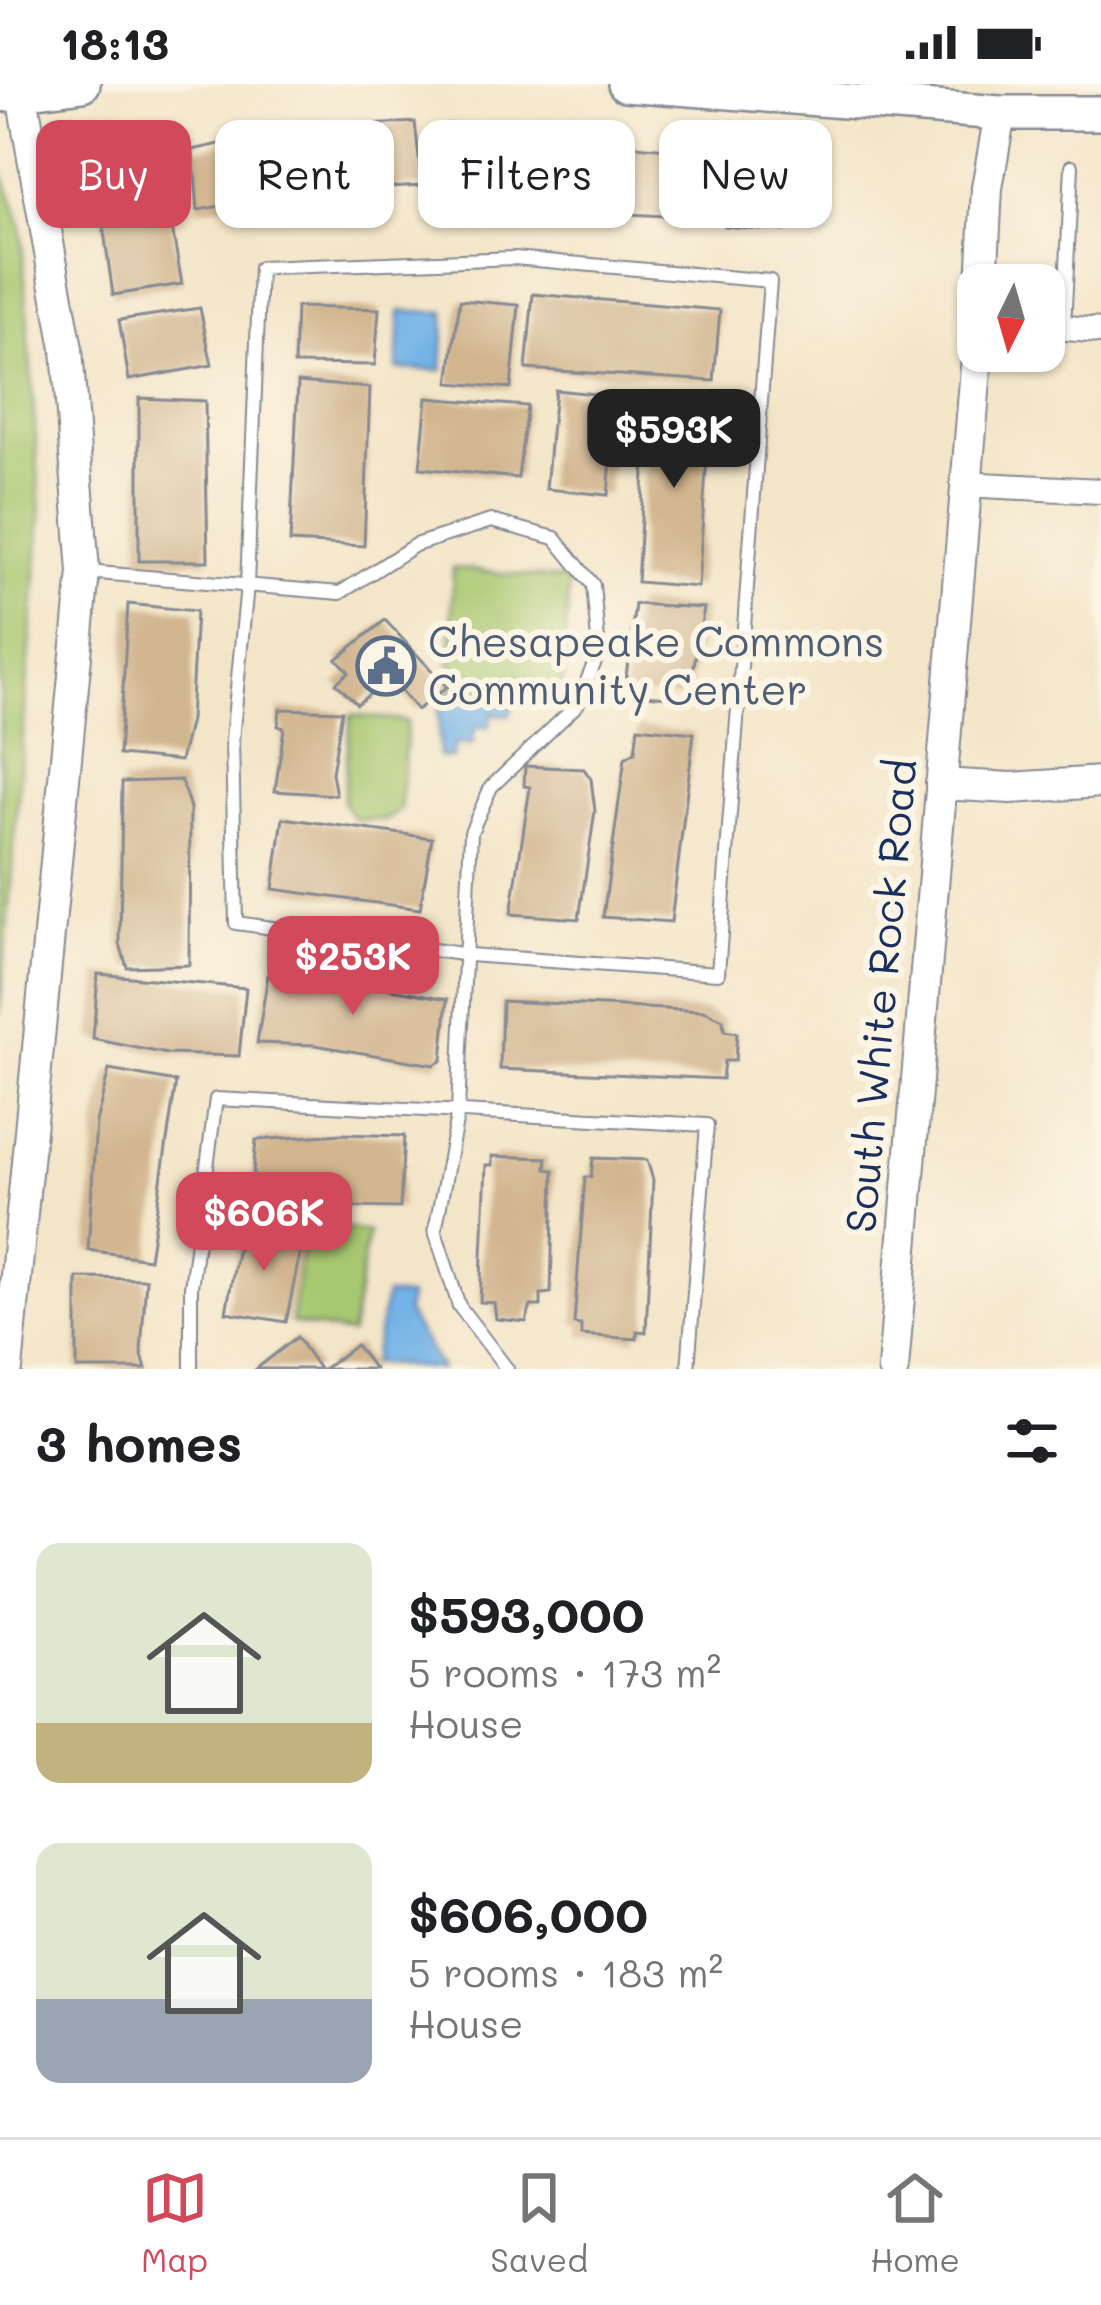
<!DOCTYPE html>
<html lang="en">
<head>
<meta charset="utf-8">
<style>
  body { margin:0; font-family:Mali,sans-serif; background:#f2f2f2; color:#202124; height:100vh; display:flex; flex-direction:column; font-size:45px; white-space:nowrap }
  * { box-sizing:border-box; margin:0 }
  p { font-size:39px; color:#757577 }
  .icon { flex:none; width:66px; height:66px; fill:none; stroke:currentColor; stroke-width:2; stroke-linecap:round; stroke-linejoin:round }
  .map { position:relative; height:1285px; overflow:hidden }
  .side { display:flex; flex-direction:column; background:#fff; flex:1 }
  .side>* { flex:none }
  .top-card { position:absolute; left:36px; top:36px; width:1029px; height:108px; display:flex; gap:24px }
  .needle { width:78px; rotate:185deg }
  .tools { position:absolute; left:957px; top:180px; display:grid; gap:24px }
  .tools a { display:grid; place-items:center; width:108px; height:108px; border-radius:24px; background:#fff; box-shadow:0 3px 9px #0004; font-size:60px }
  .price { position:absolute; translate:-50% -102px; padding:0 27px; border-radius:24px; background:#d1495b; color:#fff; font-size:39px; line-height:78px; filter:drop-shadow(0 3px 6px #0008) }
  .price::after { content:''; position:absolute; left:50%; top:72px; width:36px; height:27px; margin-left:-18px; background:inherit; clip-path:polygon(0 0,100% 0,50% 100%) }
  .price.current { background:#222; color:#fff }
  ul { padding:0; list-style:none }
  li { display:flex; align-items:center; gap:36px; height:300px; padding:0 36px }
  li span { display:grid; place-items:center; flex:none; width:336px; height:240px; border-radius:24px; color:#555 }
  li>.icon { margin-inline-start:auto }
  span .icon { width:144px; height:144px; fill:#fffc; stroke-width:1 }
  li b { font-size:51px }
  h2 { display:flex; justify-content:space-between; align-items:center; height:144px; padding:0 36px; font-size:51px }
  .pill { padding:0 42px; border-radius:24px; background:#fff; box-shadow:0 3px 9px #0004; font-size:42px; line-height:108px }
  .pill.current { background:#d1495b; color:#fff }
  .status { display:flex; justify-content:space-between; align-items:center; height:84px; padding:0 60px; background:#fff; direction:ltr }
  .status svg { height:33px; fill:currentColor }
  .tab-bar { display:flex; justify-content:space-around; align-items:center; height:168px; border-top:3px solid #e0e0e0; background:#fff; font-size:33px; color:#757577 }
  .tab-bar a { display:grid; justify-items:center; gap:6px }
  .tab-bar .current { color:#d1495b }
  .map>svg:first-child { display:block }
  .green { fill:#a8c76f; stroke:#627b66; stroke-width:3 }
  .water { fill:#73b3e7; stroke:#4771a2; stroke-width:3 }
  .building { fill:#d1b58f }
  .lines { fill:none; stroke-linecap:round; stroke-linejoin:round }
  .service-casing { stroke:#878a93; stroke-width:16 }
  .minor-casing { stroke:#878a93; stroke-width:28 }
  .tertiary-casing { stroke:#878a93; stroke-width:34 }
  .secondary-casing { stroke:#878a93; stroke-width:38 }
  .service { stroke:#fff; stroke-width:12 }
  .minor { stroke:#fff; stroke-width:24 }
  .tertiary { stroke:#fff; stroke-width:30 }
  .secondary { stroke:#fff; stroke-width:33 }
  .labels { text-anchor:middle; stroke-width:12; stroke-linejoin:round; paint-order:stroke }
  .service-label { font-size:42px; fill:#4e5e75; stroke:#fcf5e5; text-anchor:start }
  .street-label { font-size:42px; fill:#1b2f5e; stroke:#fcf5e5 }
</style>
</head>
<body>
<div class="status"><b>18:13</b><svg viewBox="0 0 49 12"><path d="M0 12V9h3v3zM5 12V6h3v6zM10 12V3h3v9zM15 12V0h3v12zM26 1h20v11H26zM47 4h2v5h-2z"/></svg></div>
<div class="map">
<svg width="1101" height="1285" viewBox="0 0 1101 1285">
  <rect width="100%" height="100%" fill="#fcf5e5"/>
  <filter id="ink" filterUnits="userSpaceOnUse"><feTurbulence type="fractalNoise" baseFrequency=".00833" numOctaves="2"/><feDisplacementMap in="SourceGraphic" scale="24" xChannelSelector="R" yChannelSelector="G"/><feConvolveMatrix kernelMatrix="1 2 1 2 8 2 1 2 1" color-interpolation-filters="sRGB"/></filter>
  <filter id="wash" filterUnits="userSpaceOnUse"><feTurbulence type="fractalNoise" baseFrequency=".004" numOctaves="4" result="noise"/><feDisplacementMap in="SourceGraphic" scale="48" xChannelSelector="R" yChannelSelector="G"/><feGaussianBlur stdDeviation="2.7" result="paint"/><feColorMatrix in="noise" values="0 0 0 0 0 0 0 0 0 0 0 0 0 0 0 0 0 1.4 0 .05"/><feComposite in="paint" operator="in"/></filter>
  <g filter="url(#wash)">
    <rect width="100%" height="100%" fill="#f3e5c8"/>
    <g class="green">
      <path d="M 0,80 L 21,142 L 41,431 L 0,930 Z"/>
      <path d="M 453,484 L 569,496 L 562,613 L 450,606 Z"/>
      <path d="M 351,631 L 407,637 L 400,726 L 386,736 L 354,735 L 343,718 Z"/>
      <path d="M 306,1139 L 368,1148 L 351,1250 L 291,1239 Z"/>
    </g>
    <g class="water">
      <path d="M 400,227 L 445,228 L 442,286 L 397,285 Z"/>
      <path d="M 445,609 L 514,615 L 510,631 L 492,630 L 489,643 L 475,643 L 472,661 L 454,660 L 453,674 L 439,673 L 439,614 Z"/>
      <path d="M 386,1211 L 409,1213 L 406,1228 L 441,1285 L 372,1279 Z"/>
    </g>
    <g id="blocks">
      <g class="building">
        <path d="M 415,38 L 422,101 L 302,108 L 198,126 L 193,66 L 278,47 Z"/>
        <path d="M 447,40 L 503,44 L 494,125 L 440,124 Z"/>
        <path d="M 525,51 L 707,69 L 700,134 L 520,124 Z"/>
        <path d="M 156,54 L 182,200 L 113,211 L 92,62 Z"/>
        <path d="M 736,62 L 791,69 L 784,147 L 724,142 Z"/>
        <path d="M 533,210 L 720,226 L 714,297 L 526,285 Z"/>
        <path d="M 460,216 L 519,221 L 511,304 L 449,299 Z"/>
        <path d="M 296,223 L 379,225 L 375,281 L 294,280 Z"/>
        <path d="M 200,224 L 212,281 L 129,296 L 119,236 Z"/>
        <path d="M 298,298 L 370,304 L 364,462 L 290,458 Z"/>
        <path d="M 555,306 L 616,312 L 608,411 L 546,405 Z"/>
        <path d="M 649,312 L 711,316 L 698,503 L 637,498 Z"/>
        <path d="M 139,314 L 205,317 L 208,477 L 139,477 Z"/>
        <path d="M 427,314 L 527,322 L 518,394 L 420,384 Z"/>
        <path d="M 128,520 L 196,527 L 190,636 L 180,677 L 119,671 Z"/>
        <path d="M 635,520 L 704,524 L 688,615 L 624,609 Z"/>
        <path d="M 385,536 L 447,603 L 417,626 L 390,594 L 357,620 L 336,599 L 349,588 L 337,575 Z"/>
        <path d="M 280,625 L 342,627 L 332,689 L 336,711 L 275,707 L 284,644 L 278,642 Z"/>
        <path d="M 638,643 L 694,649 L 671,838 L 603,833 L 625,674 L 635,668 Z"/>
        <path d="M 525,682 L 584,685 L 591,695 L 595,727 L 579,835 L 511,830 L 530,703 L 524,702 Z"/>
        <path d="M 181,696 L 190,724 L 189,881 L 127,883 L 120,860 L 122,698 Z"/>
        <path d="M 283,734 L 432,754 L 420,825 L 273,805 Z"/>
        <path d="M 288,887 L 448,915 L 442,976 L 434,981 L 315,961 L 257,959 L 268,891 Z"/>
        <path d="M 98,890 L 246,904 L 239,972 L 167,970 L 93,955 Z"/>
        <path d="M 502,917 L 704,927 L 723,936 L 724,947 L 737,949 L 735,977 L 724,977 L 722,995 L 500,985 Z"/>
        <path d="M 109,986 L 176,998 L 149,1175 L 88,1166 L 96,1038 Z"/>
        <path d="M 342,1050 L 404,1052 L 400,1124 L 256,1121 L 251,1112 L 256,1056 Z"/>
        <path d="M 492,1072 L 547,1074 L 546,1085 L 554,1086 L 551,1209 L 541,1210 L 541,1222 L 531,1222 L 526,1238 L 496,1235 L 494,1219 L 480,1218 L 486,1081 L 492,1081 Z"/>
        <path d="M 593,1074 L 647,1076 L 653,1096 L 646,1248 L 637,1247 L 637,1255 L 581,1251 L 581,1241 L 574,1240 L 585,1093 L 591,1093 Z"/>
        <path d="M 242,1142 L 303,1154 L 286,1238 L 226,1228 Z"/>
        <path d="M 77,1194 L 146,1195 L 141,1267 L 146,1285 L 77,1285 Z"/>
        <path d="M 297,1253 L 319,1285 L 256,1285 Z"/>
        <path d="M 356,1261 L 374,1285 L 323,1285 L 330,1280 Z"/>
      </g>
    </g>
  </g>
  <g filter="url(#ink)">
    <use href="#blocks" fill-opacity="0" stroke="#878a93" stroke-width="3"/>
    <g class="lines">
      <defs>
        <g id="service">
          <path d="M 514,174 L 770,197 L 718,889 L 469,871 L 236,839 L 232,656 L 247,501 L 260,184 Z"/>
          <path d="M 1064,243 L 1072,82"/>
          <path d="M 86,488 L 340,509 L 415,461 L 491,437 L 555,454 L 593,501 L 599,568 L 577,621 L 491,703 L 471,748 L 458,1027 L 435,1147 L 459,1222 L 507,1285"/>
          <path d="M 191,1285 L 191,1203 L 216,1015 L 707,1041 L 688,1285"/>
        </g>
        <g id="minor">
          <path d="M 1044,242 L 1101,247"/>
          <path d="M 963,400 L 1101,407"/>
        </g>
        <g id="tertiary">
          <path d="M 982,201 L 987,104 L 1000,29"/>
          <path d="M 941,700 L 1011,704 L 1101,698"/>
          <path d="M 7,1285 L 84,488 L 67,265 L 20,0"/>
          <path d="M 893,1285 L 978,260"/>
        </g>
        <g id="secondary">
          <path d="M 625,0 L 1000,29 L 1101,29"/>
          <path d="M 0,11 L 83,0"/>
        </g>
      </defs>
      <use href="#service" class="service-casing"/>
      <use href="#minor" class="minor-casing"/>
      <use href="#tertiary" class="tertiary-casing"/>
      <use href="#secondary" class="secondary-casing"/>
      <use href="#service" class="service"/>
      <use href="#minor" class="minor"/>
      <use href="#tertiary" class="tertiary"/>
      <use href="#secondary" class="secondary"/>
    </g>
  </g>
  <defs>
    <symbol id="civic-ring" viewBox="-11 -11 22 22"><circle r="9.5" fill="#fcf5e5" stroke="#5c6f8a" stroke-width="1.5"/><path d="M-.6-6.5H3V-4.5H.6V-3L4-1V1h2V6H-6V1h2V-1L-.6-3ZM-1.2 2.5V6h2.4V2.5Z" fill="#5c6f8a"/></symbol>
  </defs>
  <g fill-rule="evenodd">
    <use href="#civic-ring" x="353" y="549" width="66" height="66"/>
  </g>
  <g class="labels">
    <g class="service-label">
      <text x="428" y="573">Chesapeake Commons<tspan x="428" dy="48">Community Center</tspan></text>
    </g>
    <g class="street-label">
      <text transform="translate(881 912) rotate(-85)" y="15">South White Rock Road</text>
    </g>
  </g>
</svg>
<div class="tools">
<a><svg class="needle" viewBox="-14 -14 28 28"><path d="M0-13l5 13h-10z" fill="#e53935"/><path d="M0 13l5-13h-10z" fill="#757577"/></svg></a>
</div>
<b class="price current" style="left:674px;top:407px">$593K</b>
<b class="price" style="left:353px;top:934px">$253K</b>
<b class="price" style="left:264px;top:1190px">$606K</b>
<div class="top-card">
<a class="pill current">Buy</a>
<a class="pill">Rent</a>
<a class="pill">Filters</a>
<a class="pill">New</a>
</div>
</div>
<section class="side">
<h2>3 homes<svg class="icon" aria-label="filters" viewBox="0 0 24 24"><path d="M4 7h16M4 17h16"/><circle cx="9" cy="7" r="2"/><circle cx="15" cy="17" r="2"/></svg></h2>
<ul>
<li><span style="background:linear-gradient(#dfe7d0 75%,#c2b280 0)"><svg class="icon" aria-label="home" viewBox="0 0 24 24"><path d="M3 11l9-7 9 7M6 9v11h12V9"/></svg></span><div><b>$593,000</b><p>5 rooms · 173 m²</p><p>House</p></div></li>
<li><span style="background:linear-gradient(#dfe7d0 65%,#9aa5b1 0)"><svg class="icon" aria-label="home" viewBox="0 0 24 24"><path d="M3 11l9-7 9 7M6 9v11h12V9"/></svg></span><div><b>$606,000</b><p>5 rooms · 183 m²</p><p>House</p></div></li>
</ul>
</section>
<nav class="tab-bar">
<a class="current"><svg class="icon" aria-label="map" viewBox="0 0 24 24"><path d="M3 6l6-2 6 2 6-2v14l-6 2-6-2-6 2zM9 4v14M15 6v14"/></svg>Map</a>
<a><svg class="icon" aria-label="saved" viewBox="0 0 24 24"><path d="M7 4h10v16l-5-4-5 4z"/></svg>Saved</a>
<a><svg class="icon" aria-label="home" viewBox="0 0 24 24"><path d="M3 11l9-7 9 7M6 9v11h12V9"/></svg>Home</a>
</nav>
</body>
</html>
